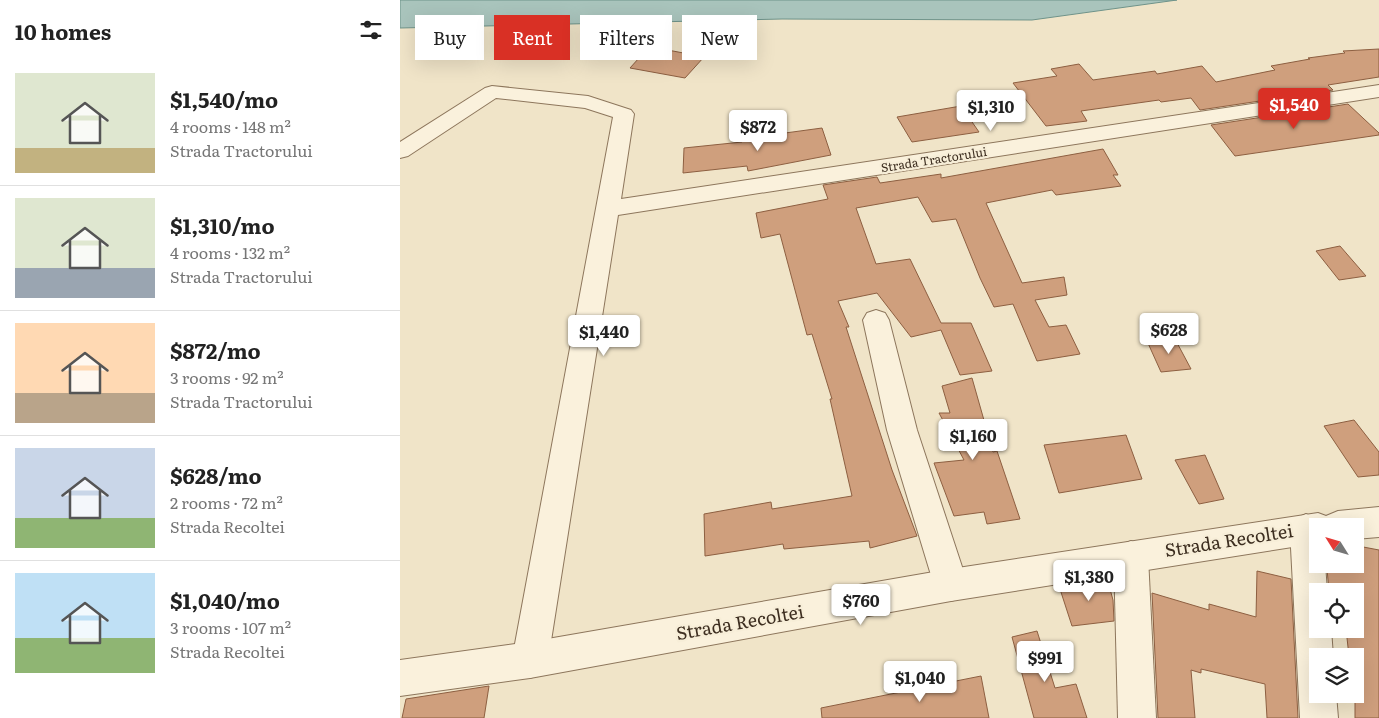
<!DOCTYPE html>
<html lang="en">
<head>
<meta charset="utf-8">
<style>
  body { margin:0; font-family:Literata,serif; background:#f6f6f6; color:#222; height:100vh; display:flex; flex-direction:column; font-size:19px; white-space:nowrap }
  * { box-sizing:border-box; margin:0 }
  p { font-size:16px; color:#767676 }
  .icon { flex:none; width:28px; height:28px; fill:none; stroke:currentColor; stroke-width:2; stroke-linecap:round; stroke-linejoin:round }
  .map { position:relative; flex:1; overflow:hidden }
  .panel { display:flex; flex-direction:column; background:#fff; width:400px }
  .panel>* { flex:none }
  .hud { position:absolute; left:15px; top:15px; width:475px; height:45px; display:flex; gap:10px }
  .needle { width:32px; rotate:307deg }
  .buttons { position:absolute; left:909px; top:518px; display:grid; gap:10px }
  .buttons a { display:grid; place-items:center; width:55px; height:55px; border-radius:0px; background:#fff; box-shadow:0 5px 20px #0002; font-size:25px }
  .price { position:absolute; translate:-50% -42px; padding:0 11px; border-radius:5px; background:#fff; color:#222; font-size:16px; line-height:32px; filter:drop-shadow(0 1px 2px #0008) }
  .price::after { content:''; position:absolute; left:50%; top:30px; width:15px; height:11px; margin-left:-8px; background:inherit; clip-path:polygon(0 0,100% 0,50% 100%) }
  .price.on { background:#d93025; color:#fff }
  ul { padding:0; list-style:none }
  li { display:flex; align-items:center; gap:15px; height:125px; padding:0 15px }
  li+li { border-top:1px solid #e0e0e0 }
  li span { display:grid; place-items:center; flex:none; width:140px; height:100px; border-radius:0px; color:#555 }
  li>.icon { margin-inline-start:auto }
  span .icon { width:60px; height:60px; fill:#fffc; stroke-width:1 }
  li b { font-size:21px }
  h2 { display:flex; justify-content:space-between; align-items:center; height:60px; padding:0 15px; font-size:21px }
  .tag { padding:0 18px; border-radius:0px; background:#fff; box-shadow:0 5px 20px #0002; font-size:18px; line-height:45px }
  .tag.on { background:#d93025; color:#fff }
  main { display:flex; flex:1; min-height:0 }
  .map>svg:first-child { display:block }
  .water { fill:#a9c4bc; stroke:#6f938a }
  .building { fill:#cf9f7d; stroke:#8d5f41 }
  .lines { fill:none; stroke-linecap:round; stroke-linejoin:round }
  .minor-casing { stroke:#8d765c; stroke-width:2 }
  .tertiary-casing { stroke:#8d765c; stroke-width:2 }
  .minor { fill:#faf1dc; fill-rule:evenodd }
  .tertiary { fill:#faf1dc; fill-rule:evenodd }
  .labels { text-anchor:middle; stroke-width:4.5; stroke-linejoin:round; paint-order:stroke }
  .far-street-label { font-size:12px; fill:#3d2e20; stroke:#f7eed8 }
  .near-street-label { font-size:18px; fill:#3d2e20; stroke:#f7eed8 }
</style>
</head>
<body>
<main>
<section class="panel">
<h2>10 homes<svg class="icon" aria-label="filters" viewBox="0 0 24 24"><path d="M4 7h16M4 17h16"/><circle cx="9" cy="7" r="2"/><circle cx="15" cy="17" r="2"/></svg></h2>
<ul>
<li><span style="background:linear-gradient(#dfe7d0 75%,#c2b280 0)"><svg class="icon" aria-label="home" viewBox="0 0 24 24"><path d="M3 11l9-7 9 7M6 9v11h12V9"/></svg></span><div><b>$1,540/mo</b><p>4 rooms · 148 m²</p><p>Strada Tractorului</p></div></li>
<li><span style="background:linear-gradient(#dfe7d0 70%,#9aa5b1 0)"><svg class="icon" aria-label="home" viewBox="0 0 24 24"><path d="M3 11l9-7 9 7M6 9v11h12V9"/></svg></span><div><b>$1,310/mo</b><p>4 rooms · 132 m²</p><p>Strada Tractorului</p></div></li>
<li><span style="background:linear-gradient(#ffd9b3 70%,#b9a48a 0)"><svg class="icon" aria-label="home" viewBox="0 0 24 24"><path d="M3 11l9-7 9 7M6 9v11h12V9"/></svg></span><div><b>$872/mo</b><p>3 rooms · 92 m²</p><p>Strada Tractorului</p></div></li>
<li><span style="background:linear-gradient(#c9d6e8 70%,#8fb573 0)"><svg class="icon" aria-label="home" viewBox="0 0 24 24"><path d="M3 11l9-7 9 7M6 9v11h12V9"/></svg></span><div><b>$628/mo</b><p>2 rooms · 72 m²</p><p>Strada Recoltei</p></div></li>
<li><span style="background:linear-gradient(#bfe0f5 65%,#8fb573 0)"><svg class="icon" aria-label="home" viewBox="0 0 24 24"><path d="M3 11l9-7 9 7M6 9v11h12V9"/></svg></span><div><b>$1,040/mo</b><p>3 rooms · 107 m²</p><p>Strada Recoltei</p></div></li>
</ul>
</section>
<div class="map">
<svg width="979" height="718" viewBox="0 0 979 718">
  <rect width="100%" height="100%" fill="#f0e4c8"/>
  <path class="water" d="M 0,0 L 777,0 L 632,20 L 382,19 L 0,28 Z"/>
  <g class="building">
    <path d="M 248,48 L 273,51 L 304,57 L 285,78 L 230,68 Z"/>
    <path d="M 979,49 L 979,77 L 928,85 L 933,90 L 800,110 L 791,98 L 761,102 L 759,100 L 681,111 L 687,121 L 646,126 L 613,83 L 657,76 L 651,69 L 679,64 L 693,80 L 755,71 L 757,74 L 802,66 L 816,82 L 875,70 L 871,66 L 910,59 L 908,58 L 945,53 L 943,51 Z"/>
    <path d="M 948,104 L 979,133 L 979,135 L 835,156 L 811,125 Z"/>
    <path d="M 561,106 L 579,132 L 512,142 L 497,117 Z"/>
    <path d="M 422,128 L 431,155 L 348,171 L 347,166 L 283,173 L 284,148 L 342,142 L 341,139 Z"/>
    <path d="M 703,149 L 718,175 L 713,175 L 721,186 L 656,195 L 652,190 L 586,203 L 622,283 L 664,277 L 667,295 L 635,300 L 649,327 L 666,325 L 680,354 L 637,361 L 613,304 L 594,307 L 580,278 L 556,219 L 532,222 L 518,197 L 456,208 L 476,264 L 510,259 L 541,323 L 571,323 L 592,371 L 560,375 L 541,330 L 511,337 L 477,293 L 438,301 L 449,327 L 446,327 L 492,470 L 517,536 L 470,548 L 469,541 L 384,549 L 383,544 L 305,556 L 304,514 L 371,502 L 372,509 L 452,496 L 430,399 L 432,399 L 412,334 L 407,335 L 380,234 L 361,238 L 356,213 L 428,199 L 423,185 L 477,177 L 480,183 L 541,174 L 541,178 Z"/>
    <path d="M 940,246 L 966,276 L 939,280 L 916,251 Z"/>
    <path d="M 775,339 L 791,369 L 761,372 L 747,341 Z"/>
    <path d="M 572,378 L 593,452 L 597,451 L 620,519 L 587,524 L 584,512 L 554,516 L 534,463 L 564,460 L 539,413 L 550,413 L 542,386 Z"/>
    <path d="M 954,420 L 979,452 L 979,475 L 958,477 L 924,426 Z"/>
    <path d="M 726,435 L 742,479 L 659,493 L 644,445 Z"/>
    <path d="M 805,455 L 824,499 L 799,504 L 775,460 Z"/>
    <path d="M 958,546 L 979,550 L 979,718 L 955,718 L 955,656 L 949,656 L 946,629 L 955,629 L 955,591 L 929,591 L 927,569 L 937,572 L 936,564 L 955,564 L 955,554 L 959,555 Z"/>
    <path d="M 857,571 L 891,579 L 898,718 L 867,718 L 865,684 L 801,669 L 801,673 L 791,670 L 795,718 L 758,718 L 752,593 L 809,610 L 809,604 L 856,617 Z"/>
    <path d="M 707,578 L 713,600 L 714,621 L 672,626 L 659,586 Z"/>
    <path d="M 637,631 L 655,688 L 676,684 L 687,718 L 634,718 L 612,637 Z"/>
    <path d="M 581,676 L 589,718 L 422,718 L 421,708 Z"/>
    <path d="M 89,686 L 84,718 L 2,718 L 6,699 Z"/>
  </g>
  <g class="lines">
    <defs>
      <g id="minor">
        <path d="M 979,85 L 979,97 L 218,215 L 148,660 L 143,673 L 130,678 L 117,673 L 112,660 L 213,117 L 185,108 L 96,98 L 8,156 L 0,158 L 0,142 L 85,88 L 92,86 L 188,96 L 231,110 L 234,114 L 221,199 Z"/>
        <path d="M 476,310 L 485,313 L 489,320 L 517,430 L 568,585 L 563,597 L 551,601 L 539,597 L 534,585 L 487,430 L 463,320 L 467,313 Z"/>
        <path d="M 906,514 L 917,519 L 921,526 L 918,526 L 918,564 L 925,564 L 927,591 L 918,591 L 918,629 L 931,629 L 933,656 L 918,656 L 918,694 L 936,694 L 938,718 L 900,718 L 890,529 L 895,519 Z"/>
        <path d="M 731,541 L 743,546 L 748,557 L 756,718 L 718,718 L 714,557 L 719,546 Z"/>
      </g>
      <path id="tertiary" d="M 979,507 L 979,537 L 955,539 L 955,526 L 918,526 L 918,543 L 551,601 L 130,678 L 0,696 L 0,660 L 130,642 L 551,569 L 918,513 L 926,516 L 938,511 Z"/>
    </defs>
    <use href="#minor" class="minor-casing"/>
    <use href="#tertiary" class="tertiary-casing"/>
    <use href="#minor" class="minor"/>
    <use href="#tertiary" class="tertiary"/>
  </g>
  <g class="labels">
    <g class="far-street-label">
      <text transform="translate(534 160) rotate(-9)" y="4">Strada Tractorului</text>
    </g>
    <g class="near-street-label">
      <text transform="translate(829 541) rotate(-9)" y="6">Strada Recoltei</text>
      <text transform="translate(340 623) rotate(-10)" y="6">Strada Recoltei</text>
    </g>
  </g>
</svg>
<div class="buttons">
<a><svg class="needle" viewBox="-14 -14 28 28"><path d="M0-13l5 13h-10z" fill="#e53935"/><path d="M0 13l5-13h-10z" fill="#767676"/></svg></a>
<a><svg class="icon" aria-label="locate" viewBox="0 0 24 24"><circle cx="12" cy="12" r="6"/><path d="M12 2v4M12 18v4M2 12h4M18 12h4"/></svg></a>
<a><svg class="icon" aria-label="layers" viewBox="0 0 24 24"><path d="M12 4l9 5-9 5-9-5zM3 14l9 5 9-5"/></svg></a>
</div>
<b class="price on" style="left:894px;top:130px">$1,540</b>
<b class="price" style="left:591px;top:132px">$1,310</b>
<b class="price" style="left:358px;top:152px">$872</b>
<b class="price" style="left:769px;top:355px">$628</b>
<b class="price" style="left:204px;top:357px">$1,440</b>
<b class="price" style="left:573px;top:461px">$1,160</b>
<b class="price" style="left:689px;top:602px">$1,380</b>
<b class="price" style="left:461px;top:626px">$760</b>
<b class="price" style="left:645px;top:683px">$991</b>
<b class="price" style="left:520px;top:703px">$1,040</b>
<div class="hud">
<a class="tag">Buy</a>
<a class="tag on">Rent</a>
<a class="tag">Filters</a>
<a class="tag">New</a>
</div>
</div>
</main>
</body>
</html>
